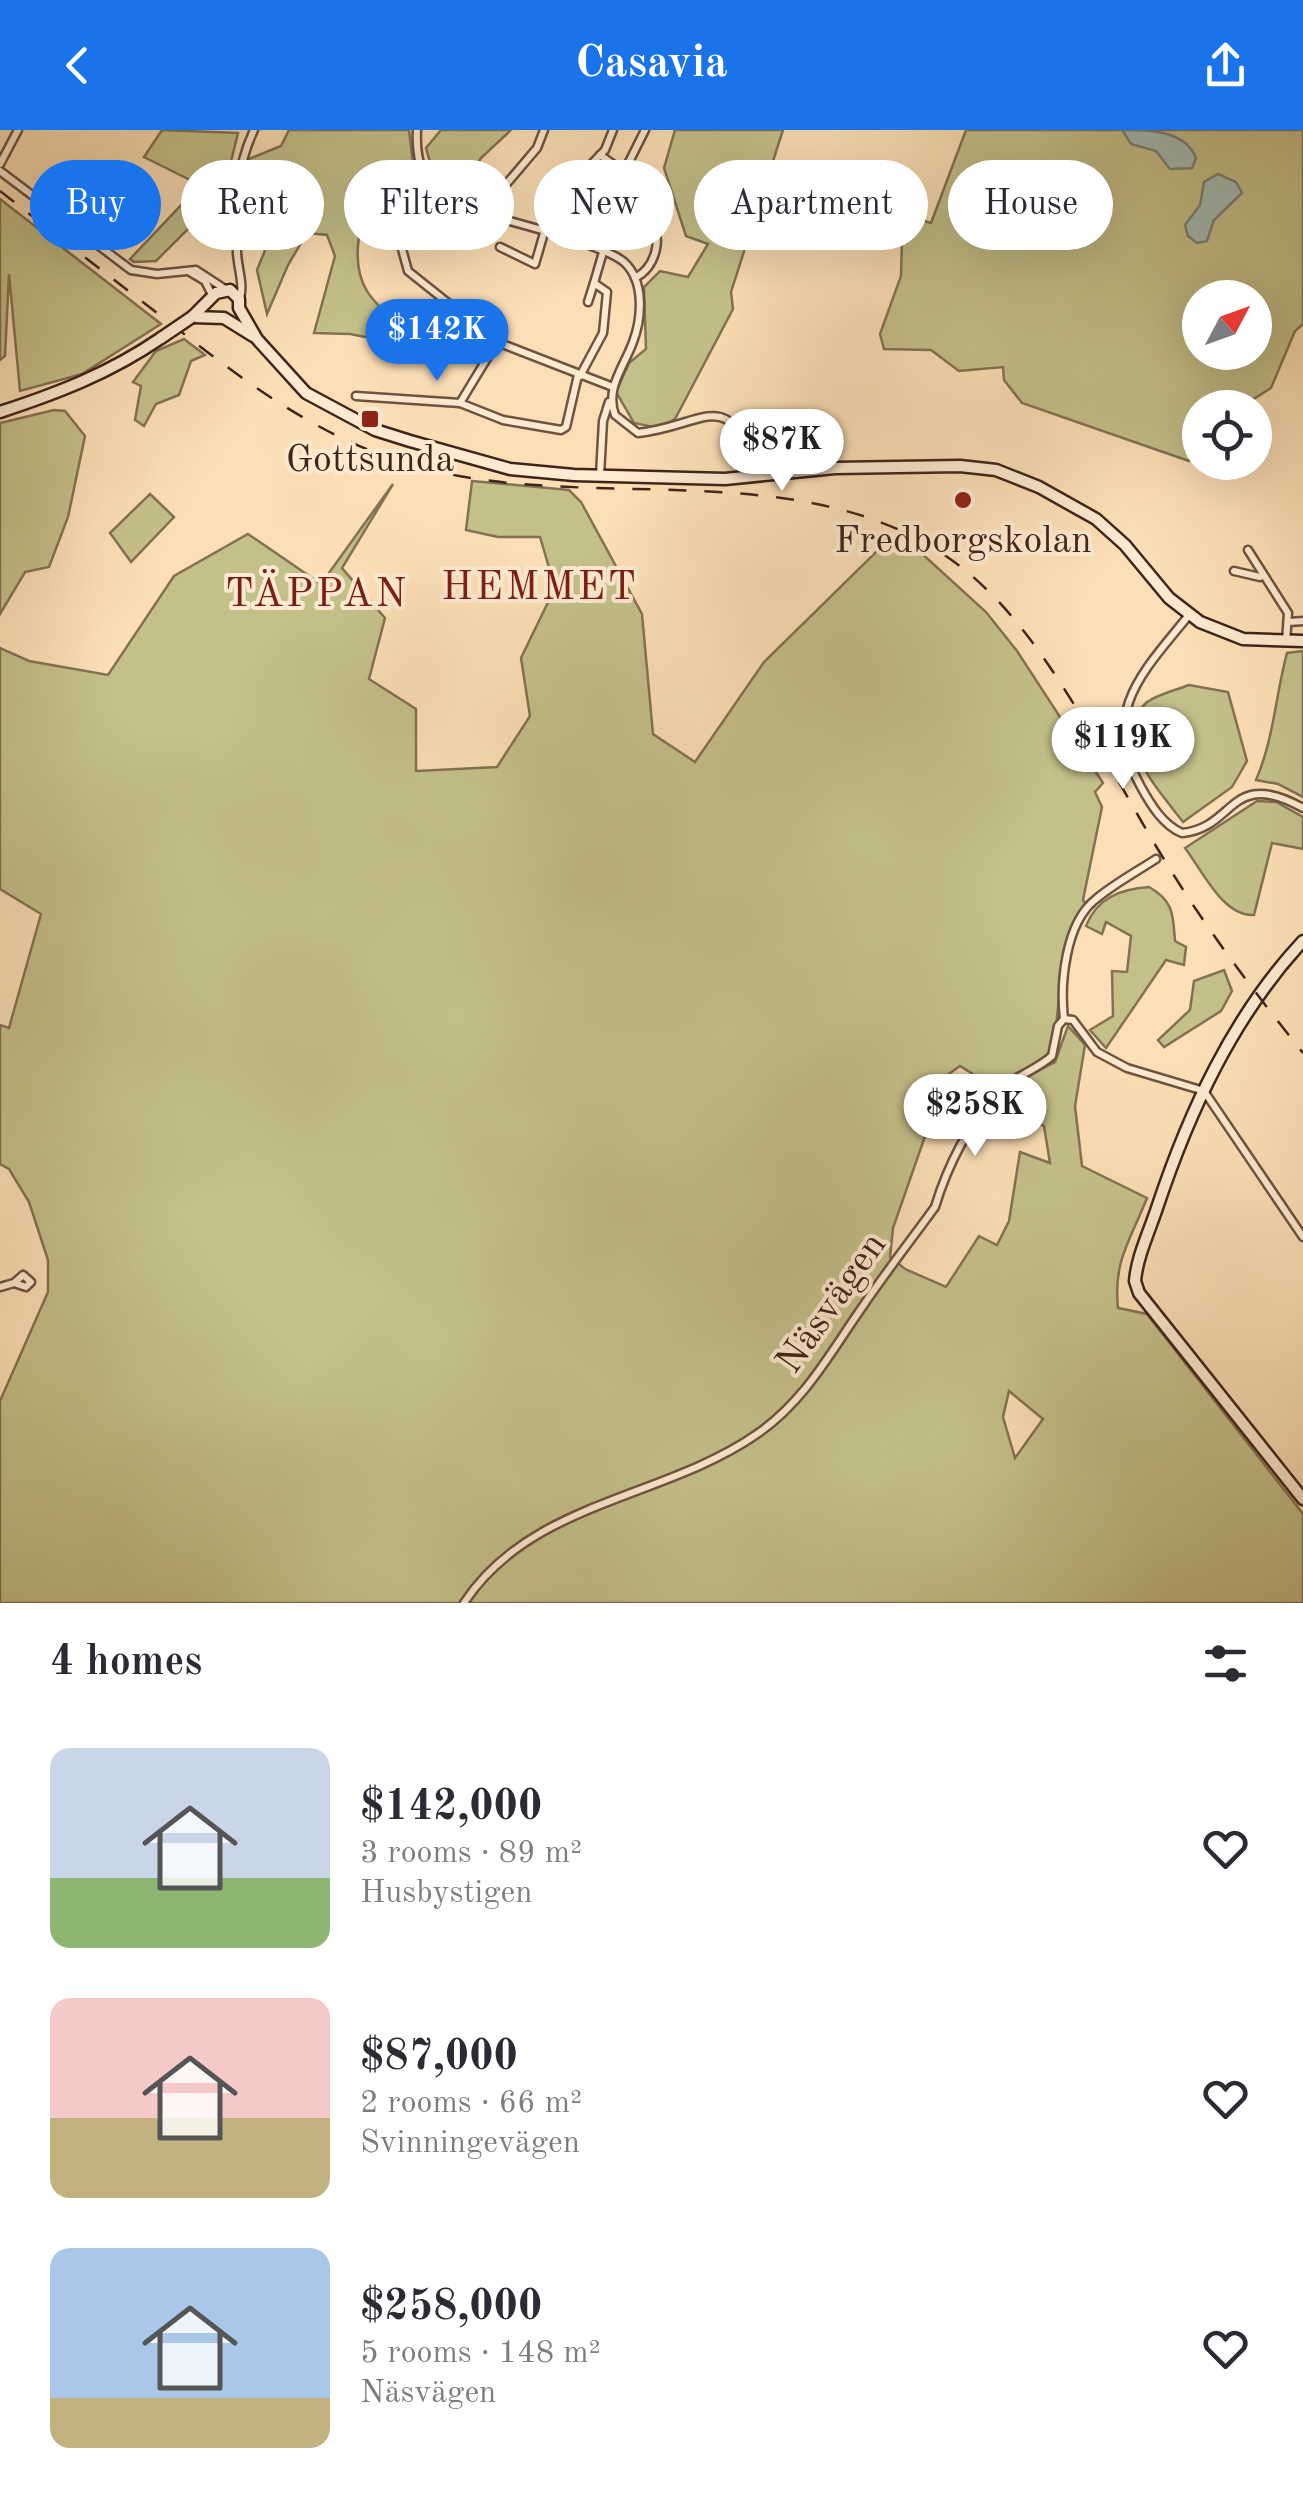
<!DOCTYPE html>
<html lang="en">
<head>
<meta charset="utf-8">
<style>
  body { margin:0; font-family:"Old Standard TT",serif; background:#f7f7f7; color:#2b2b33; height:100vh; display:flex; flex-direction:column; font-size:38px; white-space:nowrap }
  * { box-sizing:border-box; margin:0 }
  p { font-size:32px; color:#7c7c81 }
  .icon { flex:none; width:55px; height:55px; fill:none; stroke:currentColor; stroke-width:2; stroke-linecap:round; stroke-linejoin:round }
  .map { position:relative; height:1473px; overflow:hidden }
  .panel { display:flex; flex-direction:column; background:#fff; flex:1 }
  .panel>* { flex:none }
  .hud { position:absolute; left:30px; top:30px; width:1245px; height:90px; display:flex; gap:20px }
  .needle { width:65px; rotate:49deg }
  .buttons { position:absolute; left:1182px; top:150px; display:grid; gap:20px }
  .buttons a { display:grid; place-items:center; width:90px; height:90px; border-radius:50%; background:#fff; box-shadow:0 10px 40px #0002; font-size:50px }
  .price { position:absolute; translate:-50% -85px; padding:0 22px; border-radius:35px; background:#fff; color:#222; font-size:32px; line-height:65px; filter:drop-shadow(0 2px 5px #0008) }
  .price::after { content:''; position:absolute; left:50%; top:60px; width:30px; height:22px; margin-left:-15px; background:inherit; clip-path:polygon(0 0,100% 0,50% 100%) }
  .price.on { background:#1a73e8; color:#fff }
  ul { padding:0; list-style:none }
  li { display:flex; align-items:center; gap:30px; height:250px; padding:0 50px }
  li span { display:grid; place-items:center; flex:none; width:280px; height:200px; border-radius:20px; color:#555 }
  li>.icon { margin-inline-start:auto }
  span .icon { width:120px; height:120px; fill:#fffc; stroke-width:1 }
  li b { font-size:42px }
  h2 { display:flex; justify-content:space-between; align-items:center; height:120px; padding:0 50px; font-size:42px }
  .pill { padding:0 35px; border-radius:45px; background:#fff; box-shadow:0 10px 40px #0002; font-size:35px; line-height:90px }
  .pill.on { background:#1a73e8; color:#fff }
  header { display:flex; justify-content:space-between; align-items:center; height:130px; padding:0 50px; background:#1a73e8; color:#fff; font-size:45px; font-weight:700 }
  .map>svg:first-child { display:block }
  .green { fill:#c4c08a; stroke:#827252; stroke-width:2.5; fill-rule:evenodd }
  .water { fill:#a0bcb4; stroke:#7a7f76; stroke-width:2.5 }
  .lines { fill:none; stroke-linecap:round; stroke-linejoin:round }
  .street-casing { stroke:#6f5340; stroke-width:11 }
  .secondary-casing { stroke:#402419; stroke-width:15 }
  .street { stroke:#fdead0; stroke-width:6 }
  .secondary { stroke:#fdead0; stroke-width:10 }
  .rail { stroke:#402419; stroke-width:2.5; stroke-dasharray:18 18; stroke-linecap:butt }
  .secondary-bridge-casing { stroke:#402419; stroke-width:15; stroke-linecap:butt }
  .secondary-bridge { stroke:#fdead0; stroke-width:10 }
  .poi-dot { fill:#8f2418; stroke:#fdead0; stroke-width:4 }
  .labels { text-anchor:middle; stroke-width:8; stroke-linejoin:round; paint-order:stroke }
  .poi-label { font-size:38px; fill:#402419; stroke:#fdead0 }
  .street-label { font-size:38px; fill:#402419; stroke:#fdead0 }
  .neighbourhood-label { font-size:40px; letter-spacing:2.5px; fill:#7a1f14; stroke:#fdead0 }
</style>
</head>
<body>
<header><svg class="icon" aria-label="back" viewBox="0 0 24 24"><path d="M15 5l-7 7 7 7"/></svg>Casavia<svg class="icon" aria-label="share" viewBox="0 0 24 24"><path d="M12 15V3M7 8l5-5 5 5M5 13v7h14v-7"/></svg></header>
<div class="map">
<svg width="1303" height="1473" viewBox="0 0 1303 1473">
  <rect width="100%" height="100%" fill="#fcdfb6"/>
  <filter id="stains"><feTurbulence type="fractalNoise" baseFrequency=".002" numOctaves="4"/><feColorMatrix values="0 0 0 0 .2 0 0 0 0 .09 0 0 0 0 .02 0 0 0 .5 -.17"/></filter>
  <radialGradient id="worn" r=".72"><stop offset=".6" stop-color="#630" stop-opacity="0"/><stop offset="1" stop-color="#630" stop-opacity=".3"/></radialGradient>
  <g class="green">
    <path d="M 162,0 L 238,3 L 223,64 L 156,131 L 134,132 L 130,129 L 200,55 L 144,27 Z"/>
    <path d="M 289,0 L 409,0 L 415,49 L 398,62 L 376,58 C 360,85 349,132 367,161 C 373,172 386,182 394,191 L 432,176 L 396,213 L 350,204 L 314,203 L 335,126 L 327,105 L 307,103 L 288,135 L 267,184 L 257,140 L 272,103 L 260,104 L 243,97 L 226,113 L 225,98 L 241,65 L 246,30 L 281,16 Z"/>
    <path d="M 441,0 L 511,0 L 481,28 L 455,67 L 436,53 L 426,18 Z"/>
    <path d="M 675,0 L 783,0 L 731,162 L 733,179 L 675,289 L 658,298 L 634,293 L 616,262 L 629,233 L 646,219 L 644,157 L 660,141 L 688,147 L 708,114 L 686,106 L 664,38 Z"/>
    <path d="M 966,0 L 1303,0 L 1303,194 L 1295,201 L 1271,258 L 1241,277 L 1200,278 L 1200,319 L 1189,331 L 1022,273 L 1004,250 L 1003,237 L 959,241 L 931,220 L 884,219 L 880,204 L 901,146 L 902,110 L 887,100 L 881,89 L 892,81 L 931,93 ZM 1200,168 L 1255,168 L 1255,222 L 1200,222 Z"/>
    <path d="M 0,69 L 161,194 L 82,244 L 20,261 L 9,144 L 5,226 L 0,230 Z"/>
    <path d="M 184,209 L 205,225 L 191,231 L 179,265 L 156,274 L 144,296 L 135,290 L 141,256 L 133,252 L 156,221 Z"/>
    <path d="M 54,280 L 65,281 L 85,306 L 68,387 L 49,437 L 25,442 L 0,484 L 0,293 Z"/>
    <path d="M 472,351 L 569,360 L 581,372 L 642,484 L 653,604 L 695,632 L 764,532 L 877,421 L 908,411 L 986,482 L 1017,521 L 1103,653 L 1095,662 L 1102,677 L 1083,770 L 1086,774 L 1064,819 L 1054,916 L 1044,929 L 992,956 L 960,936 L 946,946 L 893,1098 L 890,1127 L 905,1139 L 946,1157 L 979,1106 L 997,1115 L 1009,1091 L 1020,1022 L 1050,1033 L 1044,996 L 997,972 L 1018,951 L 1055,932 L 1068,896 L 1085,915 L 1075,976 L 1082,1036 L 1147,1068 C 1130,1111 1113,1131 1118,1178 L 1147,1184 L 1303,1384 L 1303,1473 L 0,1473 L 0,1271 L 48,1162 L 48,1130 L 29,1072 L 9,1039 L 0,1034 L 0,895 L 9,898 L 41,784 L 0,759 L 0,518 L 29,531 L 108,545 L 174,446 L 248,404 L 321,454 L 393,354 L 342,438 L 385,488 L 369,549 L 416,579 L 416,641 L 497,637 L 530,586 L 521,528 L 555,458 L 540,407 L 498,407 L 466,400 ZM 1009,1261 L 1043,1289 L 1015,1328 L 1003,1287 Z"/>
    <path d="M 150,364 L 174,387 L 131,432 L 110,403 Z"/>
    <path d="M 1303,521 L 1303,667 L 1278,654 L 1256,650 C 1274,608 1275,568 1287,523 Z"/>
    <path d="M 1189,555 L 1228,562 L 1247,631 L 1232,657 L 1183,692 C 1163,665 1108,608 1145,574 C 1154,565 1177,560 1189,555 Z"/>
    <path d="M 1257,671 L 1276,672 L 1303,687 L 1303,719 L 1272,713 L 1254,785 C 1223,787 1202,740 1185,718 Z"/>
    <path d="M 1149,757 C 1174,771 1173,785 1175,811 L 1186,817 L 1184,835 L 1166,830 L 1106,918 L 1090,900 L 1113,886 L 1112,841 L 1127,842 L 1131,806 L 1106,792 L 1102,804 L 1086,796 C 1097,768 1120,759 1149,757 Z"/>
    <path d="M 1224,840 L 1232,861 L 1221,881 L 1164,917 L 1158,910 L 1190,880 L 1194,851 Z"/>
  </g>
  <g class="water">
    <path d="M 1122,0 C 1150,0 1185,0 1196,28 L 1192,38 L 1170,39 L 1156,21 L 1131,14 Z"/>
    <path d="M 1218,44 L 1236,52 L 1242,63 L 1214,90 L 1207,111 L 1197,113 L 1188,106 L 1185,95 L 1200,75 L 1204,52 Z"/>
  </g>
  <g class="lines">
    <defs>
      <g id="street">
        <path d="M 417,0 C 415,35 425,57 455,76 C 489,86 602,113 624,132 C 645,151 642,188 633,212 C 624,237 605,258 615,285 L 638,303 C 705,296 733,250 752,348"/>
        <path d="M 0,34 L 18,0"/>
        <path d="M 0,41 L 131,140 L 157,144 L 196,140 L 225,159"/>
        <path d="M 624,42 L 645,0"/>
        <path d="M 432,59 L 418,75 L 402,119 L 408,141 L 497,212 L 613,257"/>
        <path d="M 570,76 L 599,88 L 606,86 L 618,70 L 624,42 L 600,25"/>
        <path d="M 499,89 L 497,65 L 537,18 L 544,0"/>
        <path d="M 561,104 L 581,45 L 605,20 L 613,0"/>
        <path d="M 500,117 L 535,134 L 544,103"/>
        <path d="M 190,142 L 205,151 L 213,167"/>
        <path d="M 635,148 C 656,137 664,107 649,89"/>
        <path d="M 240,169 C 244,153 238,140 237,123 C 235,79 235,40 254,0"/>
        <path d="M 588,172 L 594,153"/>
        <path d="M 580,246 L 603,203 L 607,162 L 594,153 L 603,122"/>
        <path d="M 356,266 L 460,273 L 497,212"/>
        <path d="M 460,273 L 503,290 L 561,300 L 566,297 L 578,245"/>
        <path d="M 600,345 L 603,291 L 609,272"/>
        <path d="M 1248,420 L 1288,483 L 1286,512"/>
        <path d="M 1234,441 L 1260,447"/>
        <path d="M 1189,485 C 1143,542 1099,582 1141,657 C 1151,675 1163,695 1182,703 C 1236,698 1229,637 1303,678"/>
        <path d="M 1289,492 L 1303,491"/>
        <path d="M 1064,889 L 1073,890 L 1097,922 L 1127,938 L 1204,961 L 1303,1107"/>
        <path d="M 1064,889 C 1060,854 1065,793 1096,769 C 1114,754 1136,742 1156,729"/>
        <path d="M 0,1157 L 14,1153 L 26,1157 L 31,1152 L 23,1145 L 14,1153"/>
        <path d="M 464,1473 C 531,1371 664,1369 757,1304 C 805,1271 830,1223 863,1176 C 886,1142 911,1110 935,1077 C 947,1037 970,990 1000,961 C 1015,946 1036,940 1052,926 L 1058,896 L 1064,889"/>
      </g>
      <g id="secondary">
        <path d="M 192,187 L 216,163 L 230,160 L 239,169 L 239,178 L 257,209 L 306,263 L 375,300 L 410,311 L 510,339 L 574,345 L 725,349 L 835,338 L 960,336 L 996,340 L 1039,357 L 1096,389 L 1125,415 L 1169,468 L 1200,492 L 1243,509 L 1303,511"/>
        <path d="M 192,187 L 224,188 L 253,206"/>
        <path d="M 0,282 C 58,263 110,243 161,208"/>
        <path d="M 1303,811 C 1233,886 1189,982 1157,1078 C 1149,1102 1137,1127 1135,1151 L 1139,1163 L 1303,1369"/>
      </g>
    </defs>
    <use href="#street" class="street-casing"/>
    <use href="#secondary" class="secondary-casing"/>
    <use href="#street" class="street"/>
    <use href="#secondary" class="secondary"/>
    <path class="rail" d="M 0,61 C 55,104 110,147 165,189 C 247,254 327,315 431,340 C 602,382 809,323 957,434 C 1045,499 1105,634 1162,726 C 1204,796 1252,859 1303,923"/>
    <defs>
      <path id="secondary-bridge" d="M 161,208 L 192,187"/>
    </defs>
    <use href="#secondary-bridge" class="secondary-bridge-casing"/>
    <use href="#secondary-bridge" class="secondary-bridge"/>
  </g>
  <g class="poi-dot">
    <rect x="360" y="279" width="20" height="20" rx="5"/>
    <circle cx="963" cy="370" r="10"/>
  </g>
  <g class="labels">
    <g class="poi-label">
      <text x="370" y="341">Gottsunda</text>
      <text x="963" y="422">Fredborgskolan</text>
    </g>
    <g class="street-label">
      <text transform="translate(830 1172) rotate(-55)" y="13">Näsvägen</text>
    </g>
    <g class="neighbourhood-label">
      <text x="540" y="469">HEMMET</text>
      <text x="317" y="476">TÄPPAN</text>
    </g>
  </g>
  <rect width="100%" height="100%" filter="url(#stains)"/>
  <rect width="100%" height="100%" fill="url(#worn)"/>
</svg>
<div class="buttons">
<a><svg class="needle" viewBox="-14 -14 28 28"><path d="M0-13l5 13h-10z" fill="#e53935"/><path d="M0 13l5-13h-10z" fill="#7c7c81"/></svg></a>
<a><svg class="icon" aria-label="locate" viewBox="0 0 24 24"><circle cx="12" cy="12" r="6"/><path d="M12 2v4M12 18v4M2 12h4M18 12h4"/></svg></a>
</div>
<b class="price on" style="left:437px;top:254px">$142K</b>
<b class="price" style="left:782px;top:364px">$87K</b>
<b class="price" style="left:1123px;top:662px">$119K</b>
<b class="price" style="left:975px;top:1029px">$258K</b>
<div class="hud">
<a class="pill on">Buy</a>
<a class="pill">Rent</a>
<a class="pill">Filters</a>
<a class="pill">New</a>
<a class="pill">Apartment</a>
<a class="pill">House</a>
</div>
</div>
<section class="panel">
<h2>4 homes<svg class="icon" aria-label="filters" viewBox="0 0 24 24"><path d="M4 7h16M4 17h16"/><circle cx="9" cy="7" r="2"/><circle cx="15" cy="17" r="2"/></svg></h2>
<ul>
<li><span style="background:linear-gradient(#c9d6e8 65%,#8fb573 0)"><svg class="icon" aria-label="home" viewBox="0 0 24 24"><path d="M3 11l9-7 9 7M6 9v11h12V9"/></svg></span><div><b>$142,000</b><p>3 rooms · 89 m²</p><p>Husbystigen</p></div><svg class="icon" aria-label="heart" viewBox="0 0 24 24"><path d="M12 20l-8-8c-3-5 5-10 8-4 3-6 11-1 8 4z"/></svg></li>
<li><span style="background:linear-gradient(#f6c9c9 60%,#c2b280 0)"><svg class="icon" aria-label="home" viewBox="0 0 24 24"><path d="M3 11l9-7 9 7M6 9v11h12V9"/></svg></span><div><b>$87,000</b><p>2 rooms · 66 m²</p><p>Svinningevägen</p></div><svg class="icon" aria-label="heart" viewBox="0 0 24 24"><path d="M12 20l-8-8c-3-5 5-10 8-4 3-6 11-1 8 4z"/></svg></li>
<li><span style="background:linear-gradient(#a9c7e8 75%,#c2b280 0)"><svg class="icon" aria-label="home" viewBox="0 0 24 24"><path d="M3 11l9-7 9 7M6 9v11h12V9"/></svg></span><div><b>$258,000</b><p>5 rooms · 148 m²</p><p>Näsvägen</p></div><svg class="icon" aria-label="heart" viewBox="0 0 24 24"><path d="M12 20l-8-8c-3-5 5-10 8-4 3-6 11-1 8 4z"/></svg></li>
</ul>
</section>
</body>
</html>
